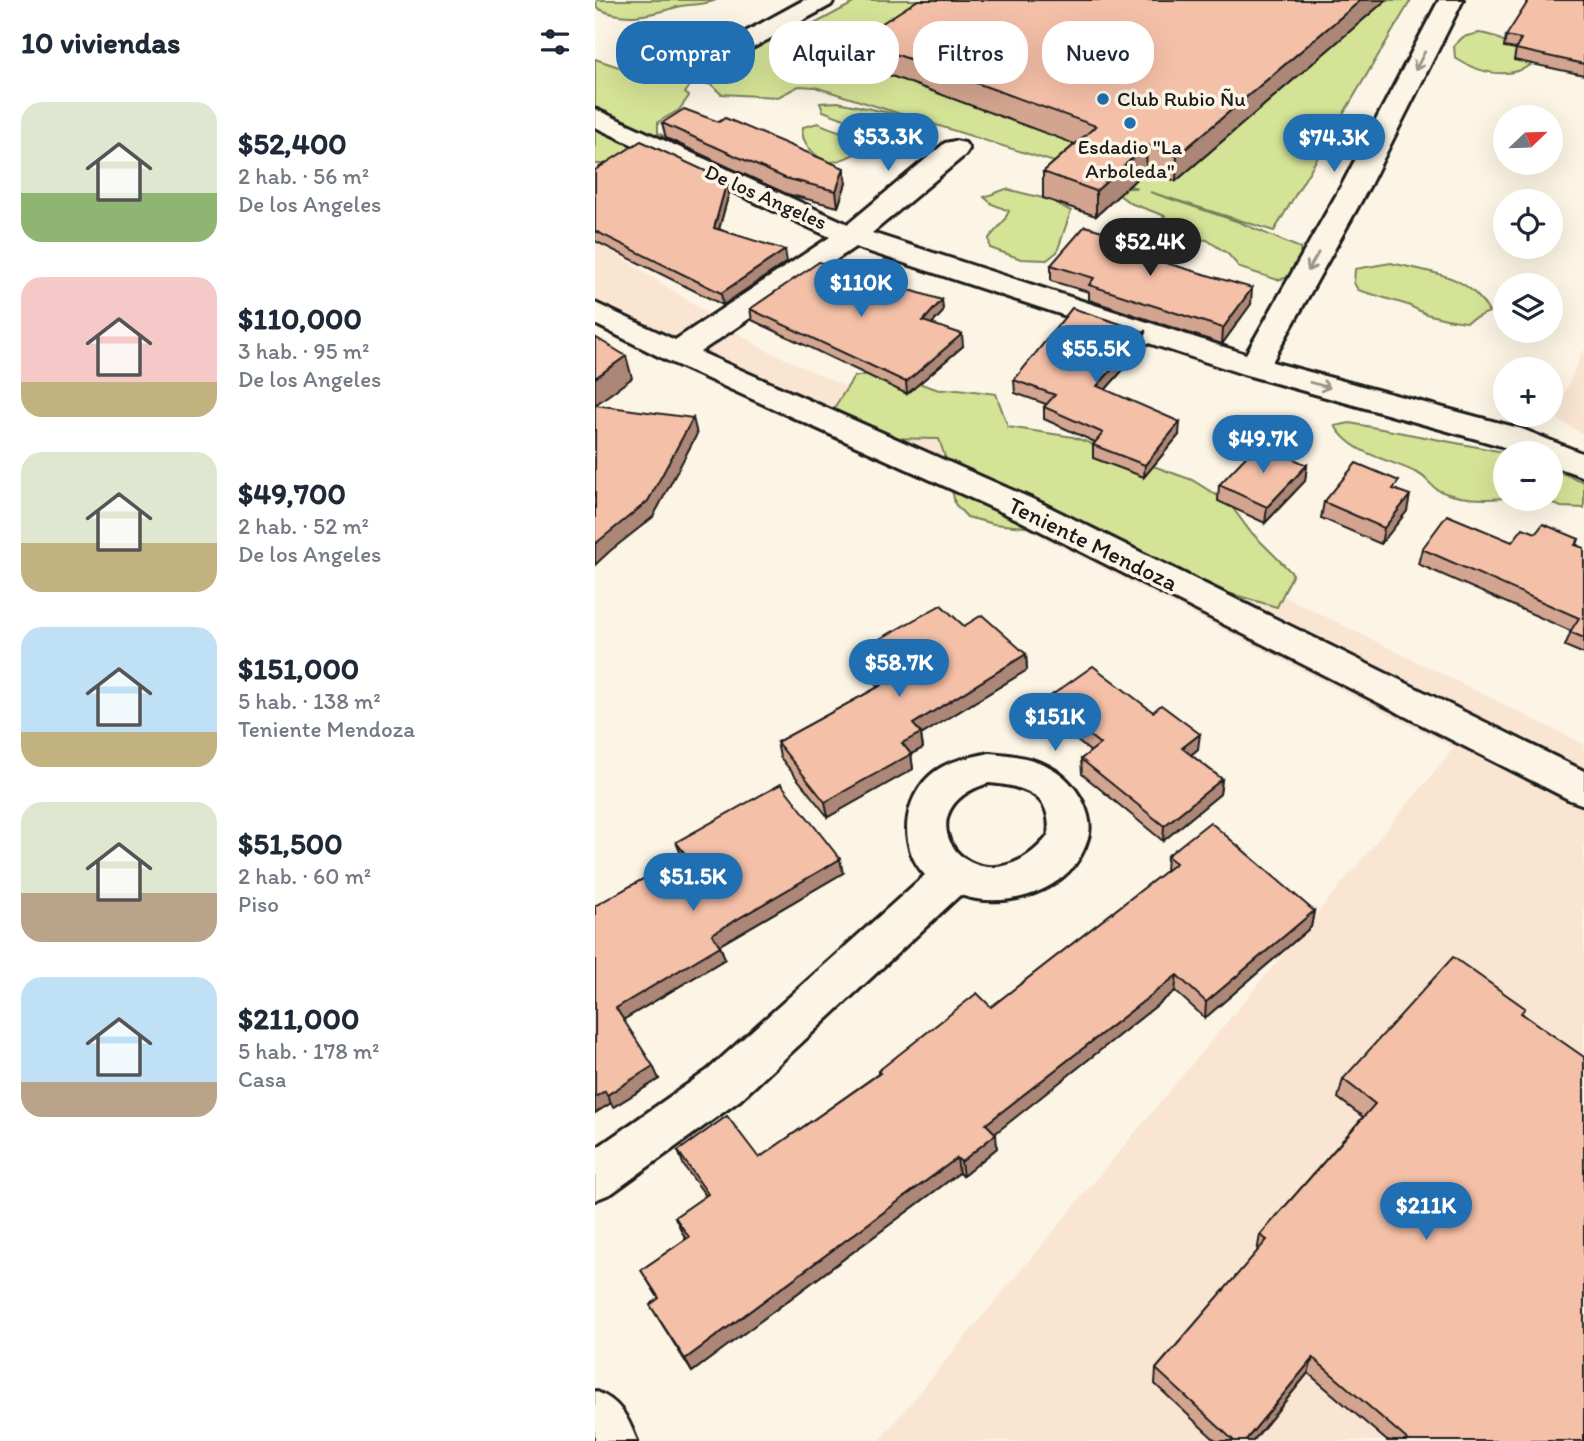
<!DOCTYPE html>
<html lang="es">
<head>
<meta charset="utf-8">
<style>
  body { margin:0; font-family:Itim,sans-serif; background:#f2f2f3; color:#1f2937; height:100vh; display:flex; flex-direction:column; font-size:26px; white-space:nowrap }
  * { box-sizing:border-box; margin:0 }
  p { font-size:23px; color:#747a83 }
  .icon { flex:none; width:38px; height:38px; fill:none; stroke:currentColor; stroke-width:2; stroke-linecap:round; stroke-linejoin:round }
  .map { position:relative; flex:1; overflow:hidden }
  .details { display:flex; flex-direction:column; background:#fff; width:595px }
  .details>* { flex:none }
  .top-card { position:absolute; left:21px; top:21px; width:665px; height:63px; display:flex; gap:14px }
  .needle { width:46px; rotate:67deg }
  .fabs { position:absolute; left:898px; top:105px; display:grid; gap:14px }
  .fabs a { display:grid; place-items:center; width:70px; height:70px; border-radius:50%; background:#fff; box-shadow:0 7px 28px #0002; font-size:35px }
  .price { position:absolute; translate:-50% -60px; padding:0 16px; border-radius:24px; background:#1f6fb2; color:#fff; font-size:23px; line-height:46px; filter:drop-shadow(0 2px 4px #0008) }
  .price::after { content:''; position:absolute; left:50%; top:42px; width:21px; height:16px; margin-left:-10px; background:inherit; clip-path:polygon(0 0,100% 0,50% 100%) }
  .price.on { background:#222; color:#fff }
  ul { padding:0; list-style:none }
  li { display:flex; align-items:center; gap:21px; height:175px; padding:0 21px }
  li span { display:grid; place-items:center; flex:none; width:196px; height:140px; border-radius:21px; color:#555 }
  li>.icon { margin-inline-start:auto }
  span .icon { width:84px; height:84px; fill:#fffc; stroke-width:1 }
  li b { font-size:30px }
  h2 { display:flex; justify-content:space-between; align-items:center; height:84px; padding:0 21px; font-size:30px }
  .tag { padding:0 24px; border-radius:28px; background:#fff; box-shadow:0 7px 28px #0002; font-size:24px; line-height:63px }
  .tag.on { background:#1f6fb2; color:#fff }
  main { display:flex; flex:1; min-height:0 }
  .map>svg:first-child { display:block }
  .built { fill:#fae5d3 }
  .green { fill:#d5e397; stroke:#78805a; stroke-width:2 }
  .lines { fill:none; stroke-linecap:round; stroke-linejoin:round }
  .minor-casing { stroke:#1c1c1c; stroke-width:6 }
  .tertiary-casing { stroke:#1c1c1c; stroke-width:6 }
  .minor { fill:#fcf5e5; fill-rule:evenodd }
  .tertiary { fill:#fcf5e5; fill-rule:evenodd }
  .wall { fill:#d3a590; stroke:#1c1c1c; stroke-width:2 }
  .shaded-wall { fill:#ac8676; stroke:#1c1c1c; stroke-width:2 }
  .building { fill:#f5c0a8; stroke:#1c1c1c; stroke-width:2 }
  .oneway { stroke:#97938b }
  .poi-dot { fill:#1f6fb2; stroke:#fcf5e5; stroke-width:2.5 }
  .labels { text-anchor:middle; stroke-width:7; stroke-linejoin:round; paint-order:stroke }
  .far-poi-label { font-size:21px; fill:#1c1c1c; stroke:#fcf5e5; text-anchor:start }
  .far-street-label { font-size:21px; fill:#1c1c1c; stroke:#fcf5e5 }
  .street-label { font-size:24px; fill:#1c1c1c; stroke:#fcf5e5 }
</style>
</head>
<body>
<main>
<section class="details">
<h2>10 viviendas<svg class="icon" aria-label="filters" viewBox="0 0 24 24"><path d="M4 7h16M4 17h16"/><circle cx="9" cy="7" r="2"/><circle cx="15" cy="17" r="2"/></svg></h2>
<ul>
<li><span style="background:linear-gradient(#dfe7d0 65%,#8fb573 0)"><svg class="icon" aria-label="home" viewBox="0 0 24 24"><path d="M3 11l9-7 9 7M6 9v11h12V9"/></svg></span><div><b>$52,400</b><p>2 hab. · 56 m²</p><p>De los Angeles</p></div></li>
<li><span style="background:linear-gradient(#f6c9c9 75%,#c2b280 0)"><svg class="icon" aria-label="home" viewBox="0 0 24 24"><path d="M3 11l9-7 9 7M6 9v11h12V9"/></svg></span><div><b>$110,000</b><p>3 hab. · 95 m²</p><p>De los Angeles</p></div></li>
<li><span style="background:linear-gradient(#dfe7d0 65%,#c2b280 0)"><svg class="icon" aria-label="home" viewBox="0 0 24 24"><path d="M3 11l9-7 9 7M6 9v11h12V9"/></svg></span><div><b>$49,700</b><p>2 hab. · 52 m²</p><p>De los Angeles</p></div></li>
<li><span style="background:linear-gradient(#bfe0f5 75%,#c2b280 0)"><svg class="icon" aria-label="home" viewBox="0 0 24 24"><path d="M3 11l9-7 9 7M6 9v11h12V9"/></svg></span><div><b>$151,000</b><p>5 hab. · 138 m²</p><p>Teniente Mendoza</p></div></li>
<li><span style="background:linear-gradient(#dfe7d0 65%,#b9a48a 0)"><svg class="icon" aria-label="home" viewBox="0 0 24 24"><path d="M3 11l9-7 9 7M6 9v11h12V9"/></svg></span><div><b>$51,500</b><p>2 hab. · 60 m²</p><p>Piso</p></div></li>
<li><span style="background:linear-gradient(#bfe0f5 75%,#b9a48a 0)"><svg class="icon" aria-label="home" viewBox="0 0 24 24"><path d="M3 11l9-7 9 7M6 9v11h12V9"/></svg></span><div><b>$211,000</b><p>5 hab. · 178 m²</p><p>Casa</p></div></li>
</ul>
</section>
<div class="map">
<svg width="989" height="1441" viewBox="0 0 989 1441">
  <rect width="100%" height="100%" fill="#fcf5e5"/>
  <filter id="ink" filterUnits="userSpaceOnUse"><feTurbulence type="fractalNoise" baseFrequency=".0143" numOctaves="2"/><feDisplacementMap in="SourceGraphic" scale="14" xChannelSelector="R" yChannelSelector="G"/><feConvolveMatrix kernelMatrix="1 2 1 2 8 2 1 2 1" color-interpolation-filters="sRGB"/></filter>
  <g filter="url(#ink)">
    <g class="built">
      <path d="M 0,240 L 165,347 L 482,494 L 989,744 L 989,1441 L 284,1441 L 859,748 L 433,530 L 118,380 L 0,300 Z"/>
      <path d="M 989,348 L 989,435 L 959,417 Z"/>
    </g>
    <g class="green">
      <path d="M 3,0 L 121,0 C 109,6 95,3 82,7 C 55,15 29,22 2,8 L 1,2 Z"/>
      <path d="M 264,0 L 816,0 L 679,231 L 555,192 L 644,222 L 705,248 L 706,261 L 701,275 L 683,280 L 645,268 L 633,254 L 612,240 L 541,232 L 536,225 L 547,220 L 564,222 L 570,216 L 535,203 L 523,194 L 527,188 L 542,188 L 220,87 L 204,86 L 183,97 L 126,94 L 117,85 L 98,81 L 90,93 L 94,96 L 84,110 L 63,122 L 63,133 L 77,140 L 80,146 L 10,164 L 0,164 L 0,59 L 36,71 L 42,79 L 71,78 L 89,71 L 124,65 L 175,37 L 195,37 Z"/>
      <path d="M 884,33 C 903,34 912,47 931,50 L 939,63 C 914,80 885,74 860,58 L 859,46 L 868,37 Z"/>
      <path d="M 243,102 L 309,116 L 328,128 L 328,142 L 342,152 L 293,158 L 271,149 C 249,157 235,174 214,148 C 209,141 206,135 208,127 L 223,123 C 239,130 254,137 270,130 L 268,126 L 228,111 L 225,103 Z"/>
      <path d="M 411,189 L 456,200 L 476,211 L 462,252 L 452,260 L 426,259 L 395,248 L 394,238 L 409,221 L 414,211 L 397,204 L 389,197 Z"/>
      <path d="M 796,263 C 836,273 873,273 894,312 L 871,322 L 851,319 L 831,314 L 813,305 L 763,290 L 759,283 L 760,269 Z"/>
      <path d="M 288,371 L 344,390 L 363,389 L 401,394 L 413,427 L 478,437 L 597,480 L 634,503 L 654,530 L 698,574 L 682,607 L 588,580 L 450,529 L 399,524 L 372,517 L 360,504 L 351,460 L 344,439 L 284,438 L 239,408 L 259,377 Z"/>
      <path d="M 755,423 L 914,453 L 910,453 L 910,498 C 889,500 865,500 845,491 C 837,488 832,478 824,474 C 794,458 758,456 740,426 Z"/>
      <path d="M 956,469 L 989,482 L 989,508 L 966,507 L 949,499 L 956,499 Z"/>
    </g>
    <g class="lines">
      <defs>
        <g id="minor">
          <path d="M 209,0 L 239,0 L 236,5 L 141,57 L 132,60 L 123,57 L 119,52 L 123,47 Z"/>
          <path d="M 844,0 L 868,0 L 775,185 L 677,362 L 927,429 L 989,454 L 989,477 L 956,465 L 956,453 L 925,453 L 903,445 L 648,374 L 260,247 L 105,352 L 444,502 L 989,771 L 989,805 L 975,800 L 420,518 L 71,360 L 0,324 L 0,303 L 80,340 L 235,237 L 0,127 L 0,109 L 253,224 L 350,143 L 360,141 L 370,143 L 374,149 L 370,155 L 277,233 L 651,354 L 747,185 Z"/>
          <path d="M 394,753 C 434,756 468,763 488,802 C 493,813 497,826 493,838 C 479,891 411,911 365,895 L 145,1100 L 17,1193 L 0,1200 L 0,1149 L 113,1070 L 330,875 C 300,844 309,788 347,767 C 361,759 379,757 394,753 ZM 394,783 C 428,786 459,794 453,836 C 384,920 298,811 394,783 Z"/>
        </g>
        <path id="tertiary" d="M 0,1391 C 25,1401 32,1416 42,1441 L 0,1441 Z"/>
      </defs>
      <use href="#minor" class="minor-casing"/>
      <use href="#tertiary" class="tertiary-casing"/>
      <use href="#minor" class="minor"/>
      <use href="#tertiary" class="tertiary"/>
    </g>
    <g class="wall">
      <path d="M 791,0 L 581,181 L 551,170 L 501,216 L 448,198 L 448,172 L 480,144 L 264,64 L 261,40 Z"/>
      <path d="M 989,0 L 989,75 L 919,60 L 921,49 L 909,47 L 911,36 Z"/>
      <path d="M 67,123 L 251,183 L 243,207 L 192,194 L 71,138 Z"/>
      <path d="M 0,170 L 134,193 L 124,229 L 192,262 L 128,305 L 0,241 Z"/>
      <path d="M 556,258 L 656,304 L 627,344 L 494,300 L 494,292 L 456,281 L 456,265 Z"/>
      <path d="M 347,300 L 348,312 L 337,324 L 368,346 L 312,394 L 157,320 L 155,309 Z"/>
      <path d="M 550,332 L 550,345 L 510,390 L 584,435 L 549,477 L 498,458 L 498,445 L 500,442 L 449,419 L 449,407 L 451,404 L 420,393 L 419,380 Z"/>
      <path d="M 712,465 L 710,481 L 670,523 L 623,501 L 624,485 Z"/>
      <path d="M 802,490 L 812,511 L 786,544 L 726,518 L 729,502 Z"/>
      <path d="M 941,533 L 984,539 L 982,545 L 989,548 L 989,654 L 970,646 L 976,631 L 823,564 L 827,549 L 917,542 Z"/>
      <path d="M 369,626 L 431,654 L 432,670 L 326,735 L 328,748 L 316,754 L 318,769 L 233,817 L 185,757 L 182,742 L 282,688 L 280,678 L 287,674 L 274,662 L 272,646 Z"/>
      <path d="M 450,700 L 603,749 L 596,755 L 627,779 L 625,794 L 568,841 L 487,774 L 486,759 L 496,752 L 450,715 Z"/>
      <path d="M 81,842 L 248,873 L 125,945 L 130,959 L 28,1020 L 64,1079 L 18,1107 L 16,1103 L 0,1113 L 0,906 L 87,857 Z"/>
      <path d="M 572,856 L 719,911 L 716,927 L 610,1018 L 580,991 L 400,1133 L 402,1148 L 368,1176 L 364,1173 L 97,1372 L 55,1305 L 64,1299 L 46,1270 L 91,1239 L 87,1232 L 80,1217 L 111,1196 L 89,1166 L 83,1151 L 164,1158 L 283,1074 L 283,1071 L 396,1007 L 571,871 Z"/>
      <path d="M 928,1014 L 989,1441 L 792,1441 L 713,1373 L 658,1441 L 621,1441 L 560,1384 L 561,1369 L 662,1252 L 665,1235 L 768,1117 L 743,1098 L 748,1079 Z"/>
    </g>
    <g class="shaded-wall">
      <path d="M 766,0 L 791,0 L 581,181 L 582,156 Z"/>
      <path d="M 552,145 L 551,170 L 501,216 L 501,191 Z"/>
      <path d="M 249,168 L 251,183 L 243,207 L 241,191 Z"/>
      <path d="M 132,181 L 134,193 L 121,240 L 119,228 Z"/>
      <path d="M 556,245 L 555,260 L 547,256 Z"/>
      <path d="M 190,250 L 192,262 L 128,305 L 126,293 Z"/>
      <path d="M 657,288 L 656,304 L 627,344 L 628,328 Z"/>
      <path d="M 347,300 L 348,312 L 329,332 L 328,321 Z"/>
      <path d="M 550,332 L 550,345 L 502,399 L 502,386 Z"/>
      <path d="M 367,334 L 368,346 L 312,394 L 311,382 Z"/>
      <path d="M 31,356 L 37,378 L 0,405 L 0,378 Z"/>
      <path d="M 98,418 L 102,434 L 58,517 L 15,551 L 0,565 L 0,544 Z"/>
      <path d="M 585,422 L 584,435 L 549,477 L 550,465 Z"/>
      <path d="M 712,465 L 710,481 L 670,523 L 672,507 Z"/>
      <path d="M 815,495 L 812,511 L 786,544 L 789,528 Z"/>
      <path d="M 431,654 L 432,670 L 326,735 L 328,748 L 316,754 L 318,769 L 233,817 L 230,802 L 307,743 L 318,724 Z"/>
      <path d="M 605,734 L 603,749 L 586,763 L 587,748 Z"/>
      <path d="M 627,779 L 625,794 L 568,841 L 569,826 Z"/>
      <path d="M 245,859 L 248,873 L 121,947 L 117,934 Z"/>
      <path d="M 719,911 L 716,927 L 610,1018 L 611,1002 Z"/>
      <path d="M 125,946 L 130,959 L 26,1021 L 21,1008 Z"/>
      <path d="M 582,975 L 580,991 L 393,1139 L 391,1124 Z"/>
      <path d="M 58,1066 L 64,1079 L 18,1107 L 12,1095 Z"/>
      <path d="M 10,1091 L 16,1103 L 0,1113 L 0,1097 Z"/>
      <path d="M 401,1134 L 402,1148 L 368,1176 L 366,1162 Z"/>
      <path d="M 362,1158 L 364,1173 L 97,1372 L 90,1359 Z"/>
      <path d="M 718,1358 L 713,1373 L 658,1441 L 650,1441 Z"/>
    </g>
    <g class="building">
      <path d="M 323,0 L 766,0 L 582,156 L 552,145 L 501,191 L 448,172 L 501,126 L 261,40 Z"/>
      <path d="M 934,0 L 989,0 L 989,64 L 921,49 L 926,39 L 911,36 Z"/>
      <path d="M 89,109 L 124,122 L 130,118 L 249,168 L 241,191 L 190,178 L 67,123 Z"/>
      <path d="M 46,141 L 132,181 L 119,228 L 190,250 L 126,293 L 0,231 L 0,170 Z"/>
      <path d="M 490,226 L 556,245 L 547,256 L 657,288 L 628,328 L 494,285 L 499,278 L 456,265 Z"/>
      <path d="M 224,262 L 347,300 L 328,321 L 367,334 L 311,382 L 155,309 Z"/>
      <path d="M 477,308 L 550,332 L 502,386 L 585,422 L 550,465 L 498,445 L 508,433 L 449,407 L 460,395 L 419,380 Z"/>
      <path d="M 0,337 L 31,356 L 0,378 Z"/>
      <path d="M 0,405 L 98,418 L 53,501 L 0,544 Z"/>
      <path d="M 664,443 L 712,465 L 672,507 L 624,485 Z"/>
      <path d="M 761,463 L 804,481 L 798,489 L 815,495 L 789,528 L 729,502 Z"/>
      <path d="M 852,515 L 917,542 L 928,528 L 941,533 L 948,524 L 984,539 L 980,545 L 989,548 L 989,638 L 975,632 L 984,618 L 827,549 Z"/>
      <path d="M 346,605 L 369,626 L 387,615 L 431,654 L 318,724 L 326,733 L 307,743 L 316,754 L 230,802 L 182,742 L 287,685 L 280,678 L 295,669 L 272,646 Z"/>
      <path d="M 498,666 L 558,712 L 566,705 L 605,734 L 587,748 L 627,779 L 569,826 L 486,759 L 505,744 L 450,700 Z"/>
      <path d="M 186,784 L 245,859 L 117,934 L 125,946 L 21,1008 L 58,1066 L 12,1095 L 10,1091 L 0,1097 L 0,906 L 91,855 L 81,842 Z"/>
      <path d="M 615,822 L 719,911 L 611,1002 L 582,975 L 391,1124 L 401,1134 L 366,1162 L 362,1158 L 90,1359 L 55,1305 L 64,1298 L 46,1270 L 94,1237 L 80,1217 L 113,1194 L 83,1151 L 132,1116 L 164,1158 L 285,1073 L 283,1071 L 382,993 L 396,1007 L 581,863 L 572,856 Z"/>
      <path d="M 858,957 L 930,1008 L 926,1013 L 989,1057 L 989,1441 L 814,1441 L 718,1358 L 650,1441 L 639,1441 L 561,1369 L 672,1240 L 665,1235 L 780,1104 L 748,1079 Z"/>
    </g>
    <defs><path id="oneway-shaft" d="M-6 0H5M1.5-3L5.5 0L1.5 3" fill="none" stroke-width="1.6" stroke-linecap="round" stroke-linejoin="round" transform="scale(1.75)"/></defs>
    <g class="oneway">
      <use href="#oneway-shaft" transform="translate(825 61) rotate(117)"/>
      <use href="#oneway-shaft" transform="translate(718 262) rotate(119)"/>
      <use href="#oneway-shaft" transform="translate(725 385) rotate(15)"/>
    </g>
  </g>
  <g class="poi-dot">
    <circle cx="508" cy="99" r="7"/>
    <circle cx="535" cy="123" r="7"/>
  </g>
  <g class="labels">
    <g class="far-poi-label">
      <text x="522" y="106">Club Rubio Ñu</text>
      <text x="535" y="154" text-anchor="middle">Esdadio "La<tspan x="535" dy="24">Arboleda"</tspan></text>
    </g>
    <g class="far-street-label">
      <text transform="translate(171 197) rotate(24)" y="7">De los Angeles</text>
    </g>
    <g class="street-label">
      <text transform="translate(498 544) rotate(26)" y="8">Teniente Mendoza</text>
    </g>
  </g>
</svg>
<div class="fabs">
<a><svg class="needle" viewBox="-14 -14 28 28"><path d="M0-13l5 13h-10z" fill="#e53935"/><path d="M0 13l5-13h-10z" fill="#747a83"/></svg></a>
<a><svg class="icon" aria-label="locate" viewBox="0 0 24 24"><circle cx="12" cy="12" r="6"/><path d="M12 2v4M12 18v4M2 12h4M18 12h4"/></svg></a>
<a><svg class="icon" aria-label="layers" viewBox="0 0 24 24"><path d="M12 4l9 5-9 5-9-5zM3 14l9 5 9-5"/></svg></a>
<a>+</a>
<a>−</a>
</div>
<b class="price" style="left:293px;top:173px">$53.3K</b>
<b class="price" style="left:739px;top:174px">$74.3K</b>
<b class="price on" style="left:555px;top:278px">$52.4K</b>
<b class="price" style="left:266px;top:319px">$110K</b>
<b class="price" style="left:501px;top:385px">$55.5K</b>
<b class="price" style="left:668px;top:475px">$49.7K</b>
<b class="price" style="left:304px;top:699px">$58.7K</b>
<b class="price" style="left:460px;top:753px">$151K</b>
<b class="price" style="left:98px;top:913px">$51.5K</b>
<b class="price" style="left:831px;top:1242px">$211K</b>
<div class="top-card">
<a class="tag on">Comprar</a>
<a class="tag">Alquilar</a>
<a class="tag">Filtros</a>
<a class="tag">Nuevo</a>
</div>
</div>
</main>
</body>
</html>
